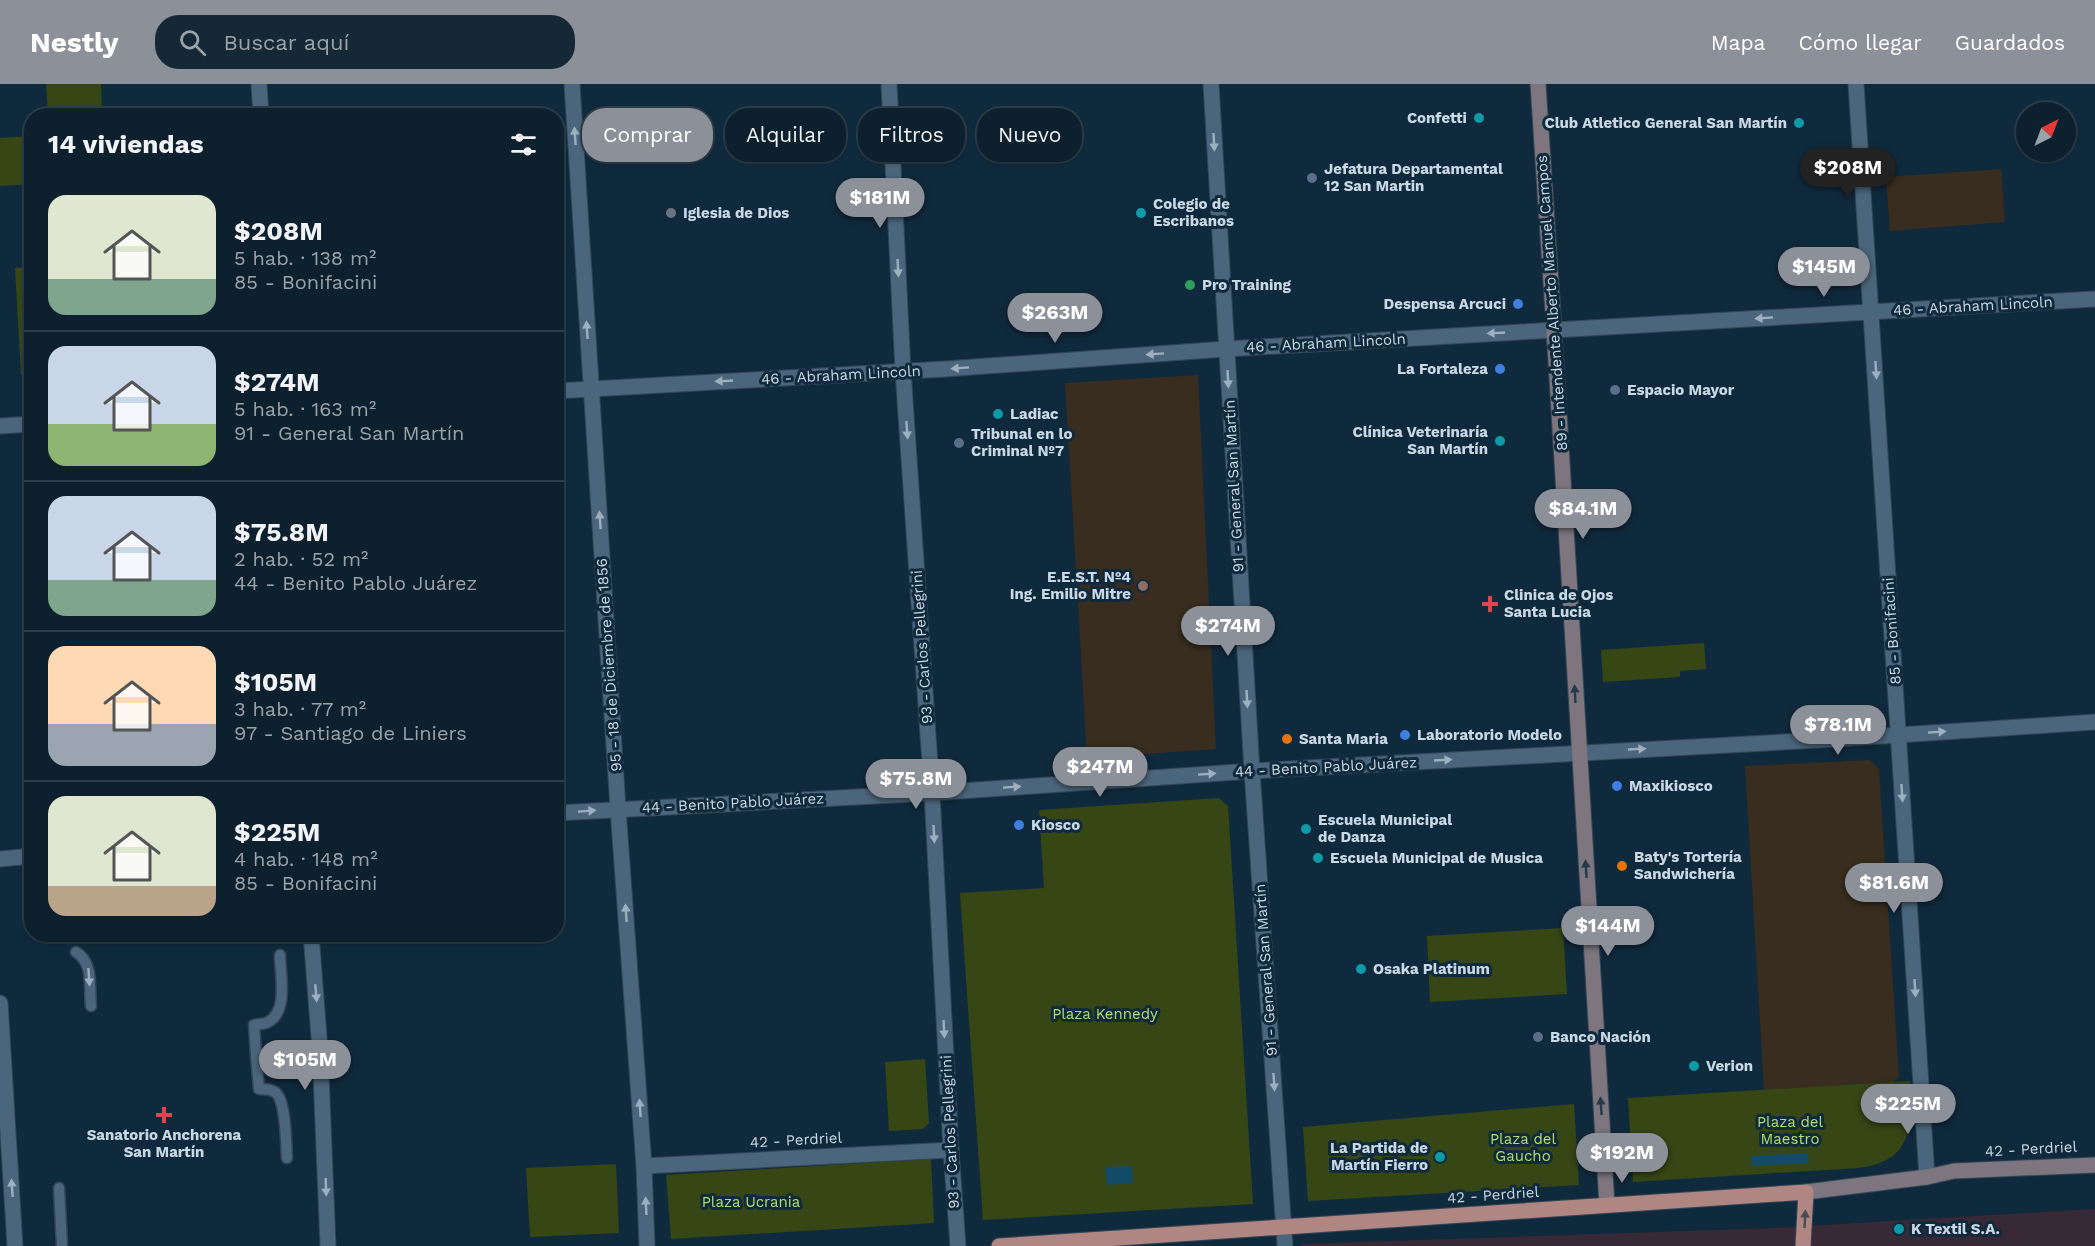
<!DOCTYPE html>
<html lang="es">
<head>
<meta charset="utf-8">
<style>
  body { margin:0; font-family:"Work Sans",sans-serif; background:#152836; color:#f1f3f6; height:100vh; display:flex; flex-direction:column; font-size:22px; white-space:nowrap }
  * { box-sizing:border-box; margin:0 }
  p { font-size:20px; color:#9aa3aa }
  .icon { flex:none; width:33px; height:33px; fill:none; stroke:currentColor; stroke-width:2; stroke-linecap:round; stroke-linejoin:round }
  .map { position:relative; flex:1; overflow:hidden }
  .drawer { position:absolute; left:24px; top:24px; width:540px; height:834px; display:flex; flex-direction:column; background:#0c202e; border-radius:24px; box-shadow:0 2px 4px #0004,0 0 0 2px #2c3e4a }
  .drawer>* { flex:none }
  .guide { position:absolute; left:582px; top:24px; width:570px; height:54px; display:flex; gap:12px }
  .needle { width:39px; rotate:42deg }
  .fabs { position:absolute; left:2016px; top:18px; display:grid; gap:12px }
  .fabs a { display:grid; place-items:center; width:60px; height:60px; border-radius:50%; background:#0c202e; box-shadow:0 2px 4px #0004,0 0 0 2px #2c3e4a; font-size:30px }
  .price { position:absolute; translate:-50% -51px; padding:0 14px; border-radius:21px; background:#8c9099; color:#fff; font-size:20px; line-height:39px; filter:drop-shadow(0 2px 3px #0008) }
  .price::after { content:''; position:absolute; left:50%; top:36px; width:18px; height:14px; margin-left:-9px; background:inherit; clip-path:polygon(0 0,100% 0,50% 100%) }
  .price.active { background:#222; color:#fff }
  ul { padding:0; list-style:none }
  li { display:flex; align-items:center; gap:18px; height:150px; padding:0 24px }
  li+li { border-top:2px solid #2c3e4a }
  li span { display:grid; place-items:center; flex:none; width:168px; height:120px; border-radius:18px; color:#555 }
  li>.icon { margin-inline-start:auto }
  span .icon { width:72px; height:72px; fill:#fffc; stroke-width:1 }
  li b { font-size:26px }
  h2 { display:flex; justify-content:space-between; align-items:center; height:72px; padding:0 24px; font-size:26px }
  .tag { padding:0 21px; border-radius:24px; background:#0c202e; box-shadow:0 2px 4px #0004,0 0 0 2px #2c3e4a; font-size:21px; line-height:54px }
  .tag.active { background:#8c9099; color:#fff }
  header { display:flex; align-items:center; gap:36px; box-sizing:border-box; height:84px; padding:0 30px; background:#8c9099; color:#fff }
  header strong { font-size:28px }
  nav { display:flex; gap:33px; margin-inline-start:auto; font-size:21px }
  .search { width:420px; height:54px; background:#152836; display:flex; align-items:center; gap:15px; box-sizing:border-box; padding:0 21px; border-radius:24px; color:#9aa3aa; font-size:22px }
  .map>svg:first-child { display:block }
  .industrial { fill:#382936 }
  .education { fill:#382d1e }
  .green { fill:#364715 }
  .water { fill:#134b68 }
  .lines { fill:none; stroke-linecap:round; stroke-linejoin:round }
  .lane-casing { stroke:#344556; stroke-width:13 }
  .street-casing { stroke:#344556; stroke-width:17 }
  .secondary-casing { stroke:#344556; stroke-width:17 }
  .primary-casing { stroke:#344556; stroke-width:17 }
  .lane { stroke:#4b667c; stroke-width:10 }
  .street { stroke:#4b667c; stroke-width:15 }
  .secondary { stroke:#7d767e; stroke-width:15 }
  .primary { stroke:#af8681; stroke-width:15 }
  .oneway { fill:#9db0c0 }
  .oneway2 { fill:#26394a }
  .oneway3 { fill:#484a55 }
  .culture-dot { fill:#0f9aa8; stroke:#102a3d; stroke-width:2 }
  .service-dot { fill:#5c6f8a; stroke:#102a3d; stroke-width:2 }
  .worship-dot { fill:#6b7280; stroke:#102a3d; stroke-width:2 }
  .leisure-dot { fill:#2e9e5b; stroke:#102a3d; stroke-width:2 }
  .shop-dot { fill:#3f7fe0; stroke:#102a3d; stroke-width:2 }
  .education-dot { fill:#8d6e63; stroke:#102a3d; stroke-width:2 }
  .health-dot { fill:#e0444e; stroke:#102a3d; stroke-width:2 }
  .food-dot { fill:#e8710a; stroke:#102a3d; stroke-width:2 }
  .labels { text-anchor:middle; stroke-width:6; stroke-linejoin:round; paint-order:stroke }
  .poi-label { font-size:15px; font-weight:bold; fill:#c9d8e5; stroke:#102a3d; text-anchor:start }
  .street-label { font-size:15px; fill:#c9d8e5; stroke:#102a3d }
  .park-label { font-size:15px; fill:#b5df69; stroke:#102a3d }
</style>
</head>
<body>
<header>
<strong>Nestly</strong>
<div class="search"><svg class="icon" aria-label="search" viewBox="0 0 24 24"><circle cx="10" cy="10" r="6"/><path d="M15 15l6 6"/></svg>Buscar aquí</div>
<nav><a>Mapa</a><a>Cómo llegar</a><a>Guardados</a></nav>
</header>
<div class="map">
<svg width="2095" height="1162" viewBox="0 0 2095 1162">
  <rect width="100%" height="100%" fill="#102a3d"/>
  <path class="industrial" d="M 2095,1125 L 2095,1162 L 1302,1162 L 1301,1160 L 1775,1144 Z"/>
  <g class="education">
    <path d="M 2001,85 L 2005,138 L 1890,147 L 1886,93 Z"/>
    <path d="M 1198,291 L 1216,665 L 1087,674 L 1065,299 Z"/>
    <path d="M 1870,676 L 1879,685 L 1899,993 L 1893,998 L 1764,1006 L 1745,682 Z"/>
  </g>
  <g class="green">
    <path d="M 46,0 L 101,0 L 102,31 L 48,31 Z"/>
    <path d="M 31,52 L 31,100 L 0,102 L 0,54 Z"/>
    <path d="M 31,183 L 31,291 L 21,291 L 15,184 Z"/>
    <path d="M 1704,559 L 1706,585 L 1680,587 L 1680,593 L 1603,598 L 1601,566 Z"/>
    <path d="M 1219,714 L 1228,722 L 1253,1120 L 983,1136 L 960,809 L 1044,804 L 1039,726 Z"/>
    <path d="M 1563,844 L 1567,910 L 1430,918 L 1427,852 Z"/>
    <path d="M 925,975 L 929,1039 L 923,1045 L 889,1047 L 885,978 Z"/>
    <path d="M 1910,997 C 1911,1043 1914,1077 1858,1084 L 1633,1098 L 1628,1014 Z"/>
    <path d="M 1574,1020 L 1579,1101 L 1308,1117 L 1303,1043 Z"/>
    <path d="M 931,1075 L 934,1139 L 671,1155 L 666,1091 Z"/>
    <path d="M 616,1080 L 619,1149 L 530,1153 L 526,1084 Z"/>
  </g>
  <g class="water">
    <path d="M 1808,1069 L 1809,1079 L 1752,1082 L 1751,1072 Z"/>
    <path d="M 1132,1082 L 1133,1099 L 1107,1101 L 1105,1083 Z"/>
  </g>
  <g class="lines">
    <defs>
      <g id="lane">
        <path d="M 76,868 C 94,879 89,903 91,922"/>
        <path d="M 280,871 C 280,890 289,927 268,938 C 265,940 258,940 254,941 L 256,971 L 320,966"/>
        <path d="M 256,971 L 259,1005 C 266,1005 273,1005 277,1010 C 286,1020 286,1060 287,1074"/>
        <path d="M 59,1104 L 62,1162"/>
      </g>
      <g id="street">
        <path d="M 259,0 L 261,32"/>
        <path d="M 572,0 L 618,725 L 644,1082 L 647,1162"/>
        <path d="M 889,0 L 903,287 L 932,709 L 951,1066 L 958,1162"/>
        <path d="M 1211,0 L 1252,687 L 1285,1162"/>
        <path d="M 1856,0 L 1927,1093"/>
        <path d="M 556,307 L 945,285 L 1226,265 L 2095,215"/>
        <path d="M 0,342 L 32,340"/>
        <path d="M 556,729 L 932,709 L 1252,687 L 1838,655 L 2095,638"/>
        <path d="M 0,775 L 32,772"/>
        <path d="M 311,850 L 320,966 L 328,1162"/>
        <path d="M 0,919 L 15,1162"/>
        <path d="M 644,1082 L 951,1066"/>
      </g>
      <g id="secondary">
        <path d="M 1538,0 L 1554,245 L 1607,1121"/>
        <path d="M 1806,1108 L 1927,1093 L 1954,1087 L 2095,1081"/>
      </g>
      <path id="primary" d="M 999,1162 L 1806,1108 L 1803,1162"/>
    </defs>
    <use href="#lane" class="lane-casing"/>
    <use href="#street" class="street-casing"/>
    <use href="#secondary" class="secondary-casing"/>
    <use href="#primary" class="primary-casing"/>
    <use href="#lane" class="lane"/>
    <use href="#street" class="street"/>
    <use href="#secondary" class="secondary"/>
    <use href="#primary" class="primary"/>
  </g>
  <defs><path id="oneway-solid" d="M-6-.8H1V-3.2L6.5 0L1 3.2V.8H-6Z" transform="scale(1.5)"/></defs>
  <g class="oneway">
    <use href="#oneway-solid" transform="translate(575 52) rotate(-94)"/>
    <use href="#oneway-solid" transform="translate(1214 58) rotate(87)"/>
    <use href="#oneway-solid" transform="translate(898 184) rotate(87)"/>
    <use href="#oneway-solid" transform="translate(1764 234) rotate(176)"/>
    <use href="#oneway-solid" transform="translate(587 246) rotate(-94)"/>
    <use href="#oneway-solid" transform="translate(1496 249) rotate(177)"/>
    <use href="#oneway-solid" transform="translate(1155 270) rotate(176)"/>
    <use href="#oneway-solid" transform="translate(960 284) rotate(176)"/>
    <use href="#oneway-solid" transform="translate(1876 286) rotate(86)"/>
    <use href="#oneway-solid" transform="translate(1228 295) rotate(87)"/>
    <use href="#oneway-solid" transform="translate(724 297) rotate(177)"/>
    <use href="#oneway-solid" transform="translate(907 346) rotate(86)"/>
    <use href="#oneway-solid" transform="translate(600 436) rotate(-94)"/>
    <use href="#oneway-solid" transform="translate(1247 615) rotate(87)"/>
    <use href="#oneway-solid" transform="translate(1937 648) rotate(-4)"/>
    <use href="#oneway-solid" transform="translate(1637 665) rotate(-3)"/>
    <use href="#oneway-solid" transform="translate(1443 676) rotate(-3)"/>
    <use href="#oneway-solid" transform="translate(1207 690) rotate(-4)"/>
    <use href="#oneway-solid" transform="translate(1012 703) rotate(-4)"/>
    <use href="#oneway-solid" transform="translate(1902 709) rotate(86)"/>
    <use href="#oneway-solid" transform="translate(587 727) rotate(-4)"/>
    <use href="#oneway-solid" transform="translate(934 750) rotate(87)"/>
    <use href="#oneway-solid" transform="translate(626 829) rotate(-94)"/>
    <use href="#oneway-solid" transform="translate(89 893) rotate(86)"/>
    <use href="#oneway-solid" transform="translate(1915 904) rotate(86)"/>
    <use href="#oneway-solid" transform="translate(316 909) rotate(85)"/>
    <use href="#oneway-solid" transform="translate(944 945) rotate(87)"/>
    <use href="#oneway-solid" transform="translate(1274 998) rotate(86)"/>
    <use href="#oneway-solid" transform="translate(640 1024) rotate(-94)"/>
    <use href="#oneway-solid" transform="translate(326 1103) rotate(88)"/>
    <use href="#oneway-solid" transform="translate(12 1104) rotate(-94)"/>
    <use href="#oneway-solid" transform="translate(646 1122) rotate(-93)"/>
  </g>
  <g class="oneway2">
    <use href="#oneway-solid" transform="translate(1575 610) rotate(-93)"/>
    <use href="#oneway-solid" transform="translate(1586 785) rotate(-94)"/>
    <use href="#oneway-solid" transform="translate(1601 1022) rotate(-94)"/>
  </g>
  <use class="oneway3" href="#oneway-solid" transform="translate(1805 1135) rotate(-87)"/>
  <g class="culture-dot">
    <circle cx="1479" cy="34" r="6"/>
    <circle cx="1799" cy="39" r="6"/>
    <circle cx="1141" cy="129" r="6"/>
    <circle cx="998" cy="330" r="6"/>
    <circle cx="1500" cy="357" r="6"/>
    <circle cx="1306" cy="745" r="6"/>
    <circle cx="1318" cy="774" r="6"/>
    <circle cx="1361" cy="885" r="6"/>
    <circle cx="1694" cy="982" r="6"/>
    <circle cx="1440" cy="1073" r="6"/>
    <circle cx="1899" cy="1145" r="6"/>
  </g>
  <g class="service-dot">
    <circle cx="1312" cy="94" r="6"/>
    <circle cx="1615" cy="306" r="6"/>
    <circle cx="959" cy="359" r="6"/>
    <circle cx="1538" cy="953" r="6"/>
  </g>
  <circle class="worship-dot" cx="671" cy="129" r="6"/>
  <circle class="leisure-dot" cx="1190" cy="201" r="6"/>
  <g class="shop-dot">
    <circle cx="1518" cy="220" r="6"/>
    <circle cx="1500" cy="285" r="6"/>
    <circle cx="1405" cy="651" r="6"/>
    <circle cx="1617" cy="702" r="6"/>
    <circle cx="1019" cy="741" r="6"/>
  </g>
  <circle class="education-dot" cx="1143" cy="502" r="6"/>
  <g class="health-dot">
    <path d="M1487 511h6v6h6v6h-6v6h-6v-6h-6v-6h6z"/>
    <path d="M161 1022h6v6h6v6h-6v6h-6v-6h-6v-6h6z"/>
  </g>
  <g class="food-dot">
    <circle cx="1287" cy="655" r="6"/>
    <circle cx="1622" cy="782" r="6"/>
  </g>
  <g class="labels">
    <g class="poi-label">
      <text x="1467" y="39" text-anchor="end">Confetti</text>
      <text x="1787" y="44" text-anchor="end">Club Atletico General San Martín</text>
      <text x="1324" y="90">Jefatura Departamental<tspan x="1324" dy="17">12 San Martin</tspan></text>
      <text x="1153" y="125">Colegio de<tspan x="1153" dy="17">Escribanos</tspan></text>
      <text x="683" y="134">Iglesia de Dios</text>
      <text x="1202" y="206">Pro Training</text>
      <text x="1506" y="225" text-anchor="end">Despensa Arcuci</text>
      <text x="1488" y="290" text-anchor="end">La Fortaleza</text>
      <text x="1627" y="311">Espacio Mayor</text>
      <text x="1010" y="335">Ladiac</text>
      <text x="1488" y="353" text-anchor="end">Clínica Veterinaría<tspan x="1488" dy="17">San Martín</tspan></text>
      <text x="971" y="355">Tribunal en lo<tspan x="971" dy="17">Criminal Nº7</tspan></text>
      <text x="1131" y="498" text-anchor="end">E.E.S.T. Nº4<tspan x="1131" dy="17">Ing. Emilio Mitre</tspan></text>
      <text x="1504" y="516">Clinica de Ojos<tspan x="1504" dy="17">Santa Lucia</tspan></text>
      <text x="1417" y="656">Laboratorio Modelo</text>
      <text x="1299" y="660">Santa Maria</text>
      <text x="1629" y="707">Maxikiosco</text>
      <text x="1318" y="741">Escuela Municipal<tspan x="1318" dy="17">de Danza</tspan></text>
      <text x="1031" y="746">Kiosco</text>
      <text x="1634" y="778">Baty's Tortería<tspan x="1634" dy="17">Sandwichería</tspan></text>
      <text x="1330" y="779">Escuela Municipal de Musica</text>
      <text x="1373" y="890">Osaka Platinum</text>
      <text x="1550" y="958">Banco Nación</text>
      <text x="1706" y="987">Verion</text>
      <text x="164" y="1056" text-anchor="middle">Sanatorio Anchorena<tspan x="164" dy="17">San Martín</tspan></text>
      <text x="1428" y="1069" text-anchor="end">La Partida de<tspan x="1428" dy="17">Martín Fierro</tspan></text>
      <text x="1911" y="1150">K Textil S.A.</text>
    </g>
    <g class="street-label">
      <text transform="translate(1552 219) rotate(-94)" y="5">89 - Intendente Alberto Manuel Campos</text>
      <text transform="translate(1973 222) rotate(-3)" y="5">46 - Abraham Lincoln</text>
      <text transform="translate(1326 259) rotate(-3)" y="5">46 - Abraham Lincoln</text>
      <text transform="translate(841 291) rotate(-3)" y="5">46 - Abraham Lincoln</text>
      <text transform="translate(1234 402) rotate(-93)" y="5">91 - General San Martín</text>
      <text transform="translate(1892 547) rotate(-94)" y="5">85 - Bonifacini</text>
      <text transform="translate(922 563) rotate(-94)" y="5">93 - Carlos Pellegrini</text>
      <text transform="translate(609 581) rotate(-94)" y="5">95 - 18 de Diciembre de 1856</text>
      <text transform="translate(1326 683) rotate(-3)" y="5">44 - Benito Pablo Juárez</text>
      <text transform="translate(733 719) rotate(-3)" y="5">44 - Benito Pablo Juárez</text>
      <text transform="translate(1266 886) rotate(-94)" y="5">91 - General San Martín</text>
      <text transform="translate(950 1048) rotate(-93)" y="5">93 - Carlos Pellegrini</text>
      <text transform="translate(796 1056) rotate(-3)" y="5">42 - Perdriel</text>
      <text transform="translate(2031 1065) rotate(-3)" y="5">42 - Perdriel</text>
      <text transform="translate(1493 1111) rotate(-4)" y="5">42 - Perdriel</text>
    </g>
    <g class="park-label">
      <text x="1105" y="935">Plaza Kennedy</text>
      <text x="1790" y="1043">Plaza del<tspan x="1790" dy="17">Maestro</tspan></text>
      <text x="1523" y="1060">Plaza del<tspan x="1523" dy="17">Gaucho</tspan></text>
      <text x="751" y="1123">Plaza Ucrania</text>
    </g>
  </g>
</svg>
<div class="fabs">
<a><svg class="needle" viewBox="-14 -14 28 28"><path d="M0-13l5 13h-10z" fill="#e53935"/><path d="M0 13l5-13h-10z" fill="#9aa3aa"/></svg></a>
</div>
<b class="price active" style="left:1848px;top:115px">$208M</b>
<b class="price" style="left:880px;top:145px">$181M</b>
<b class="price" style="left:1824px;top:214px">$145M</b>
<b class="price" style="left:1055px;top:260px">$263M</b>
<b class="price" style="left:1583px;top:456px">$84.1M</b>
<b class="price" style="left:1228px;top:573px">$274M</b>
<b class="price" style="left:1838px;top:672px">$78.1M</b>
<b class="price" style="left:1100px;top:714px">$247M</b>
<b class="price" style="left:916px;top:726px">$75.8M</b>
<b class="price" style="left:1894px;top:830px">$81.6M</b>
<b class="price" style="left:1608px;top:873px">$144M</b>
<b class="price" style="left:305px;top:1007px">$105M</b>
<b class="price" style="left:1908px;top:1051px">$225M</b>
<b class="price" style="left:1622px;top:1100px">$192M</b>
<div class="guide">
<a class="tag active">Comprar</a>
<a class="tag">Alquilar</a>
<a class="tag">Filtros</a>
<a class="tag">Nuevo</a>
</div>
<section class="drawer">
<h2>14 viviendas<svg class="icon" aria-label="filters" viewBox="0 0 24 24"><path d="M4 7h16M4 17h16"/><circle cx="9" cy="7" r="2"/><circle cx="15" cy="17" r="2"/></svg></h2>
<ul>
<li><span style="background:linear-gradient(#dfe7d0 70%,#7fa58c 0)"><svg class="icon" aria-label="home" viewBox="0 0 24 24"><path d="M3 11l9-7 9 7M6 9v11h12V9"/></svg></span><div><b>$208M</b><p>5 hab. · 138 m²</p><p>85 - Bonifacini</p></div></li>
<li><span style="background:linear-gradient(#c9d6e8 65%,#8fb573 0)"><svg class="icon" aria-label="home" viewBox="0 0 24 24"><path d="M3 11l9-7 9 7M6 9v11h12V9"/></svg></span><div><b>$274M</b><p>5 hab. · 163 m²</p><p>91 - General San Martín</p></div></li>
<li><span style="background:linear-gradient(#c9d6e8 70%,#7fa58c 0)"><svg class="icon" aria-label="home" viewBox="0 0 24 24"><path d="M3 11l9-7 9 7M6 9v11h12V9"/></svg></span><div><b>$75.8M</b><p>2 hab. · 52 m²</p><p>44 - Benito Pablo Juárez</p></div></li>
<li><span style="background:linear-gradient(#ffd9b3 65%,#9aa5b1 0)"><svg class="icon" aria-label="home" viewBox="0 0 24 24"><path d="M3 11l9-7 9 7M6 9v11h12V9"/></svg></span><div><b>$105M</b><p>3 hab. · 77 m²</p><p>97 - Santiago de Liniers</p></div></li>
<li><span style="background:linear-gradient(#dfe7d0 75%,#b9a48a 0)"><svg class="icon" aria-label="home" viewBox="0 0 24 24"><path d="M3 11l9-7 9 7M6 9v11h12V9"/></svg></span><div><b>$225M</b><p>4 hab. · 148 m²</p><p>85 - Bonifacini</p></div></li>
</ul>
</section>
</div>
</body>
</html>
